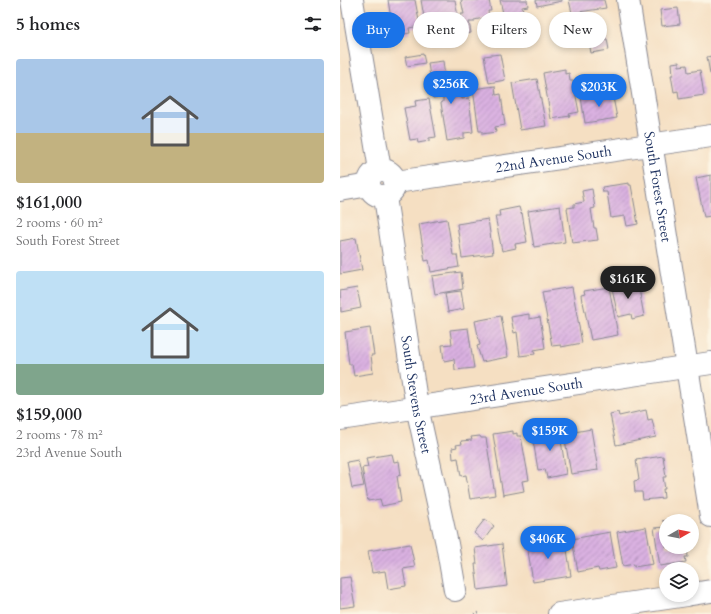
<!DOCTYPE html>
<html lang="en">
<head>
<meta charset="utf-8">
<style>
  body { margin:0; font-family:Cardo,serif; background:#f6f6f6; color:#202124; height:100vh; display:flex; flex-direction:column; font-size:15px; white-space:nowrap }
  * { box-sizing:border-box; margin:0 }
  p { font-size:13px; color:#757577 }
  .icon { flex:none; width:22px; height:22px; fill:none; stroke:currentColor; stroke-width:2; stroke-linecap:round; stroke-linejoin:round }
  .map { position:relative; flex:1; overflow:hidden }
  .side { display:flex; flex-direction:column; background:#fff; width:340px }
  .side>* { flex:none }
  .top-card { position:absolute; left:12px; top:12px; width:299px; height:36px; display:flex; gap:8px }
  .needle { width:26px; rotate:81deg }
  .tools { position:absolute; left:319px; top:514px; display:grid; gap:8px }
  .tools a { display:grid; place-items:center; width:40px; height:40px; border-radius:50%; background:#fff; box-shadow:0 2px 6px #0003; font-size:20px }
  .price { position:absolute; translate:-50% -34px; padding:0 9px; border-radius:14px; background:#1a73e8; color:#fff; font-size:13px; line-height:26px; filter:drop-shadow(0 1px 2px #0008) }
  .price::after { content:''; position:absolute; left:50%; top:24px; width:12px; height:9px; margin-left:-6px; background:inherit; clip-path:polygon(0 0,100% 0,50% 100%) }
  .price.selected { background:#222; color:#fff }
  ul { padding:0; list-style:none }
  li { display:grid; align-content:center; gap:8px; height:212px; padding:0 16px }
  li span { display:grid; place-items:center; height:124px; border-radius:4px; color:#555 }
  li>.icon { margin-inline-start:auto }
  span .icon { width:72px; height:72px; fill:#fffc; stroke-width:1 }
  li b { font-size:17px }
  h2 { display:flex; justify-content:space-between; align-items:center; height:48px; padding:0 16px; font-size:17px }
  .pill { padding:0 14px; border-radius:18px; background:#fff; box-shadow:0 2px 6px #0003; font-size:14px; line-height:36px }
  .pill.selected { background:#1a73e8; color:#fff }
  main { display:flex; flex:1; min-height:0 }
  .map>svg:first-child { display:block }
  .building { fill:url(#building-hatch) }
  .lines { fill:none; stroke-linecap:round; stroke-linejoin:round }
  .minor-casing { stroke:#888790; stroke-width:24 }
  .tertiary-casing { stroke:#888790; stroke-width:24 }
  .path { stroke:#888790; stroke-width:2.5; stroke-dasharray:1 3; stroke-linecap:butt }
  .minor { stroke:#fff; stroke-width:22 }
  .tertiary { stroke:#fff; stroke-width:22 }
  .labels { text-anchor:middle; stroke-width:3.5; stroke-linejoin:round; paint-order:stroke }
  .street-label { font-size:14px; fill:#1b2f5e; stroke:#fcf5e5 }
</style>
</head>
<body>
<main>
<section class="side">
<h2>5 homes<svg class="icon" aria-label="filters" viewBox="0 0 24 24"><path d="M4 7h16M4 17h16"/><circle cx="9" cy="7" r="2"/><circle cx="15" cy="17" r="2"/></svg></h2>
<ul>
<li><span style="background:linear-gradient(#a9c7e8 60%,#c2b280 0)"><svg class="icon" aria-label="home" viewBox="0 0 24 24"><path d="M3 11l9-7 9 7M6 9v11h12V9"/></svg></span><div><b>$161,000</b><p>2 rooms · 60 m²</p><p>South Forest Street</p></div></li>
<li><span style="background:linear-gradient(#bfe0f5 75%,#7fa58c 0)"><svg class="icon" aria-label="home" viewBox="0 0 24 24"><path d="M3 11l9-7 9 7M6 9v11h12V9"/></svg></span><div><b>$159,000</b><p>2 rooms · 78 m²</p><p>23rd Avenue South</p></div></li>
</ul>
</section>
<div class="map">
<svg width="371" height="614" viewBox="0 0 371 614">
  <defs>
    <pattern id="building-hatch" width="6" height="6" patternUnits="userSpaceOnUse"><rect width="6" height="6" fill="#dab1e1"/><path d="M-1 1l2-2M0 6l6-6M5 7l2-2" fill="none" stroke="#b090ba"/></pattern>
  </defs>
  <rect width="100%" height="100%" fill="#fcf5e5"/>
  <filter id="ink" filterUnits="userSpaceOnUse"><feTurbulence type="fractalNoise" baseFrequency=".025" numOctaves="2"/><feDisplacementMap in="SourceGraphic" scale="8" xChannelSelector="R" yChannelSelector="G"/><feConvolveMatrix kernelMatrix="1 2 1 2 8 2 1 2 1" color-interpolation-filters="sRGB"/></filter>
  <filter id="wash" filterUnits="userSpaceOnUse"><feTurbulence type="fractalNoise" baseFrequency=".012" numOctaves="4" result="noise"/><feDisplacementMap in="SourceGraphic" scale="16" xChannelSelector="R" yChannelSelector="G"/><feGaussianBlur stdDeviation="0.9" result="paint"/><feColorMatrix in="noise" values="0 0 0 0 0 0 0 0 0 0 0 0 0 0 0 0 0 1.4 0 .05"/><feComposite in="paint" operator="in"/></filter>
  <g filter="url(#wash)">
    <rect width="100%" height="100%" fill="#f5dfc2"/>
    <g id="blocks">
      <g class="building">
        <path d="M 48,0 L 75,0 L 80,26 L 69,28 L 70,33 L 58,35 L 57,30 L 53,31 Z"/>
        <path d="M 81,0 L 115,0 L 118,17 L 85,23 Z"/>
        <path d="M 121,0 L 149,0 L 151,11 L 148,11 L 149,17 L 134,20 L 134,22 L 129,22 L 131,33 L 125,34 L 121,14 L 124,14 Z"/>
        <path d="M 160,0 L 187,0 L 188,6 L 182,7 L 184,13 L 164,18 Z"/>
        <path d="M 196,0 L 222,0 L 222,1 L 197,6 Z"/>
        <path d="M 229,0 L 264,0 L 266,8 L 232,13 Z"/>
        <path d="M 338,8 L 340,24 L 322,26 L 320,10 Z"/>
        <path d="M 236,29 L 237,35 L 243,34 L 245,42 L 233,43 L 230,30 Z"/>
        <path d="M 267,39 L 269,50 L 251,53 L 249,42 Z"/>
        <path d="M 83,54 L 85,63 L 67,66 L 65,57 Z"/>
        <path d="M 160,54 L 165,80 L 149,83 L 144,56 Z"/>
        <path d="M 371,56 L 371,74 L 370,74 L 367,57 Z"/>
        <path d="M 103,61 L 107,94 L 121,92 L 122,99 L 129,98 L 133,132 L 124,133 L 124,138 L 107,141 L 101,103 L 103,102 L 103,97 L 93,98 L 88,63 Z"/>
        <path d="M 339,62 L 339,66 L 347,65 L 348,72 L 360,70 L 364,95 L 339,99 L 338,91 L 334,92 L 331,75 L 333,75 L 332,63 Z"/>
        <path d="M 225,69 L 225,74 L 229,73 L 230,81 L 233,81 L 239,112 L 229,114 L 230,116 L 211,119 L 203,73 Z"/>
        <path d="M 197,79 L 206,126 L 180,130 L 172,83 Z"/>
        <path d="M 155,86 L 156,95 L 161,94 L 165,125 L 155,127 L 156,132 L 142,134 L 142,131 L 139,131 L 133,89 Z"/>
        <path d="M 272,92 L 277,118 L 245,123 L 241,97 Z"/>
        <path d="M 89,99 L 96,137 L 89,138 L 89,141 L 78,143 L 77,139 L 70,140 L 64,108 L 76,106 L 75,101 Z"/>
        <path d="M 371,175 L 371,216 L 364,217 L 356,178 Z"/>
        <path d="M 289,183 L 289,185 L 291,185 L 298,224 L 287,226 L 285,216 L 271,218 L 267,192 L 263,192 L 262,187 Z"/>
        <path d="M 252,189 L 255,208 L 251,209 L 254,228 L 256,228 L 258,240 L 232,243 L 227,208 L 234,207 L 234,204 L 244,202 L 242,191 Z"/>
        <path d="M 220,206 L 225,242 L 194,247 L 188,211 Z"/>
        <path d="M 179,207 L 181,214 L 182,213 L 187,242 L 175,244 L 176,248 L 162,251 L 155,216 L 160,216 L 159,211 Z"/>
        <path d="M 107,219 L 113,255 L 117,255 L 119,267 L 91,272 L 89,260 L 85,261 L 79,224 Z"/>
        <path d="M 148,219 L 153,254 L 122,258 L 117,224 Z"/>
        <path d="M 16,238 L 22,270 L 0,274 L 0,241 Z"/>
        <path d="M 121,272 L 123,289 L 95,294 L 92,276 Z"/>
        <path d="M 294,279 L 295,284 L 298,283 L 304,316 L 292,319 L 291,314 L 278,317 L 272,288 L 284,285 L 283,281 Z"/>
        <path d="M 232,287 L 242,343 L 221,347 L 221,345 L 212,346 L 202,292 Z"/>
        <path d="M 269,287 L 278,335 L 251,340 L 243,302 L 242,302 L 241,295 L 245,294 L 244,291 Z"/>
        <path d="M 17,288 L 21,308 L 1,312 L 0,291 Z"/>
        <path d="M 121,291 L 124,309 L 108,312 L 105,293 Z"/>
        <path d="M 189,314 L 189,319 L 200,317 L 205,348 L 194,350 L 195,354 L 180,356 L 177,332 L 174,333 L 171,317 Z"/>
        <path d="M 161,316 L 168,357 L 142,362 L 137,346 L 140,345 L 135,321 Z"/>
        <path d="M 30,328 L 34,355 L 31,355 L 33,373 L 14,376 L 12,364 L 9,364 L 5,332 Z"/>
        <path d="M 128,328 L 134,368 L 115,370 L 114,359 L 104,361 L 102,345 L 112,344 L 110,330 Z"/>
        <path d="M 306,410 L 308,420 L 312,419 L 316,437 L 276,445 L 270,414 L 278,412 L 279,416 Z"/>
        <path d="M 219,427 L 226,474 L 207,478 L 205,469 L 198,470 L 192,434 L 205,432 L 205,429 Z"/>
        <path d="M 251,429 L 258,470 L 231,474 L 224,434 Z"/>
        <path d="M 173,431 L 173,434 L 177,433 L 177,436 L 181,436 L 189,480 L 182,481 L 184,491 L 163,495 L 153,434 Z"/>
        <path d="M 140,436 L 141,438 L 146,438 L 155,495 L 130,499 L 126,475 L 121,476 L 118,458 L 113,459 L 112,448 L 117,447 L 116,445 L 122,444 L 121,441 L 132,440 L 131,437 Z"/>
        <path d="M 52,454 L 54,462 L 59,461 L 61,475 L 57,476 L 61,502 L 42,506 L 40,499 L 28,501 L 22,468 L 28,467 L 26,458 Z"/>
        <path d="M 323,456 L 326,477 L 323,477 L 325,489 L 323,489 L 324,498 L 303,500 L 302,492 L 295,492 L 294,481 L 299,480 L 296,460 Z"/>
        <path d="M 18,460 L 24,486 L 12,488 L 7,462 Z"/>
        <path d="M 342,517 L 343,521 L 326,521 L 325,524 L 325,521 L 322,521 Z"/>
        <path d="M 145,519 L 154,526 L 143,541 L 134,533 Z"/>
        <path d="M 306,527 L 313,564 L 294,567 L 294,564 L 283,566 L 277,532 Z"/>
        <path d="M 326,527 L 326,547 L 347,547 L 348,557 L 345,557 L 346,562 L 320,566 L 314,528 Z"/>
        <path d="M 270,532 L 276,568 L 259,571 L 258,568 L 238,572 L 232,539 Z"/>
        <path d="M 203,536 L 205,546 L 226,543 L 231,576 L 193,582 L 186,539 Z"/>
        <path d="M 70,544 L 75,567 L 63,569 L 66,586 L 48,589 L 45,571 L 32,573 L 28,551 Z"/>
        <path d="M 162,544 L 167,586 L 138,590 L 135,564 L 137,564 L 135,548 Z"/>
        <path d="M 10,577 L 15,606 L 0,608 L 0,578 Z"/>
      </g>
    </g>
  </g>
  <g filter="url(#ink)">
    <use href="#blocks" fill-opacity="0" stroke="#888790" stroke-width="1"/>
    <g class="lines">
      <defs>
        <g id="minor">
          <path d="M 12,0 L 40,170"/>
          <path id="s1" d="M 288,0 L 371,516"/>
          <circle cx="42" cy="183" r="13"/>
          <path id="s2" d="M 56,182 L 371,136"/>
          <path d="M 0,190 L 29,185"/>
          <path id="s3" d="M 45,197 L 77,407 L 107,544 L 115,590"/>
          <path d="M 352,594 L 371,591"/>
          <path d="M 219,614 L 347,595"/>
        </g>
        <g id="tertiary">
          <path id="s4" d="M 0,419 L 371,363"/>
        </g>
      </defs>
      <use href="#minor" class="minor-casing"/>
      <use href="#tertiary" class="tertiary-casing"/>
      <path class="path" d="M 134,614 L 139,613"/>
      <use href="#minor" class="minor"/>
      <use href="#tertiary" class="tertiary"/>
    </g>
  </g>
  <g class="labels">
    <g class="street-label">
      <text dy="5" stroke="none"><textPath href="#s2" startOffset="159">22nd Avenue South</textPath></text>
      <text dy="5" stroke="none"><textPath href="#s1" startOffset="189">South Forest Street</textPath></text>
      <text dy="5" stroke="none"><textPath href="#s4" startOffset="188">23rd Avenue South</textPath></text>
      <text dy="5" stroke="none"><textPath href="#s3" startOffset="200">South Stevens Street</textPath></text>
    </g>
  </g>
</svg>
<div class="tools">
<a><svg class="needle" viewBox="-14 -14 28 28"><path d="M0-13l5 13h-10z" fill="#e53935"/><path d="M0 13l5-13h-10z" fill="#757577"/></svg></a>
<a><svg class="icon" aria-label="layers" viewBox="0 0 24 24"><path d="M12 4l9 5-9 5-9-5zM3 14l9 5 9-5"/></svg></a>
</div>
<b class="price" style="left:111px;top:105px">$256K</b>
<b class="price" style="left:259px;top:108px">$203K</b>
<b class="price selected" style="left:288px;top:300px">$161K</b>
<b class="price" style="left:210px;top:452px">$159K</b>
<b class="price" style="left:208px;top:560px">$406K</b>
<div class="top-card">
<a class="pill selected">Buy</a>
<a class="pill">Rent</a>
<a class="pill">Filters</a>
<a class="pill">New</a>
</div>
</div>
</main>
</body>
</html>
